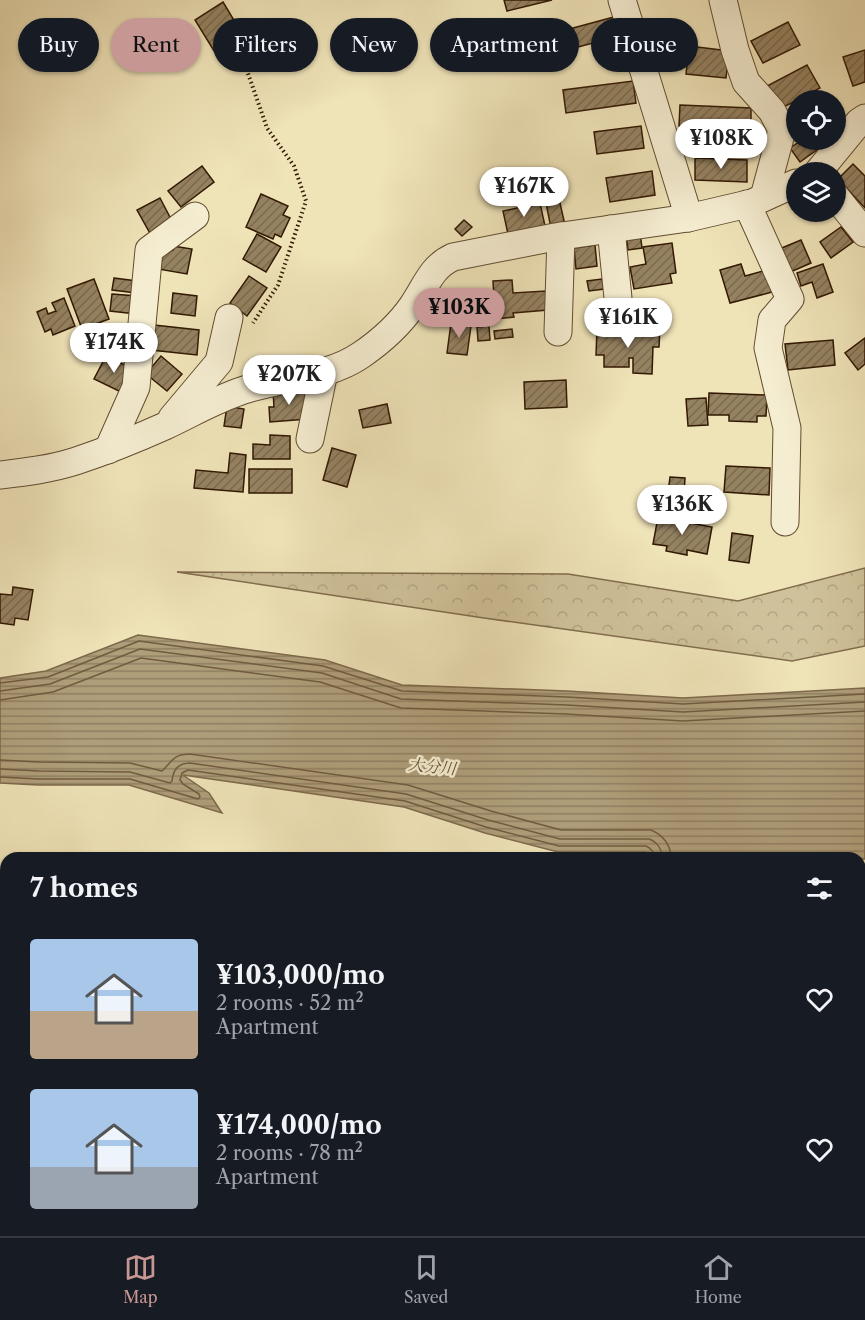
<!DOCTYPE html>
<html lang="en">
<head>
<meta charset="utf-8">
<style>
  body { margin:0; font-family:"Libre Caslon Text","Noto Serif JP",serif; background:#20242c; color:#f1f3f6; height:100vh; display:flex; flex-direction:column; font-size:22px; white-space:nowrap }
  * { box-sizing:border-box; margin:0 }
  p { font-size:20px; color:#9ea1a6 }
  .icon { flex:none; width:33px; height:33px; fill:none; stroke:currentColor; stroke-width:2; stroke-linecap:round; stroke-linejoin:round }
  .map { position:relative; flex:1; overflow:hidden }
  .drawer { position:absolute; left:0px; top:852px; width:866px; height:384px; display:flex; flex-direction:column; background:#171b24; border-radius:18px 18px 0 0; box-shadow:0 2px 4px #0004 }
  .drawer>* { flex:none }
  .guide { position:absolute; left:18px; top:18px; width:830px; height:54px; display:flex; gap:12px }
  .fabs { position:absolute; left:786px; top:90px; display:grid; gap:12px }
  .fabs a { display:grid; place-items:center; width:60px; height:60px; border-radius:50%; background:#171b24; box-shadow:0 2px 4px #0004; font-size:30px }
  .price { position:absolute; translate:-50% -51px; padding:0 14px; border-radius:21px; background:#fff; color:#222; font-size:20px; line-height:39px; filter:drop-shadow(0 2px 3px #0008) }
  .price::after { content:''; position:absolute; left:50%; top:36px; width:18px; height:14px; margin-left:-9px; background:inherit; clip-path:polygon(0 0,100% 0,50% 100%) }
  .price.active { background:#c59692; color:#111 }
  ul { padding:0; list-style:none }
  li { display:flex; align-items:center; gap:18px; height:150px; padding:0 30px }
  li span { display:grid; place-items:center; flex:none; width:168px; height:120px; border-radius:6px; color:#555 }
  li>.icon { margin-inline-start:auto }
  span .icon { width:72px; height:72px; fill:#fffc; stroke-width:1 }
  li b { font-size:26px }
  h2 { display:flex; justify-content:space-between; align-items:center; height:72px; padding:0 30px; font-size:26px }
  .chip { padding:0 21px; border-radius:27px; background:#171b24; box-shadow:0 2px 4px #0004; font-size:21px; line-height:54px }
  .chip.active { background:#c59692; color:#111 }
  .dock { display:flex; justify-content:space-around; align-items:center; height:84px; border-top:2px solid #363941; background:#171b24; font-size:16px; color:#9ea1a6 }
  .dock a { display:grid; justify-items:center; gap:3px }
  .dock .active { color:#c59692 }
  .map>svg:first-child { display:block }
  .forest { fill:url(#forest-crowns); stroke:#816d4e; stroke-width:1.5 }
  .water { fill:url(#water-rules); stroke:#7d694a; stroke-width:1.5 }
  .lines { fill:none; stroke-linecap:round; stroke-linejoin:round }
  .shore { stroke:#715c3e; stroke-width:1.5 }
  .building { fill:url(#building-hatch); stroke:#331903; stroke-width:1.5 }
  .minor-casing { stroke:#624c30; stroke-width:29 }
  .path { stroke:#331903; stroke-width:4; stroke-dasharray:1.5 3; stroke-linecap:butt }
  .minor { stroke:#f5edd1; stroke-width:27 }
  .rail-casing { stroke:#331903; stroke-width:7 }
  .rail { stroke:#f5edd1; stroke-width:4.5; stroke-dasharray:14; stroke-linecap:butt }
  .labels { text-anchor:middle; stroke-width:5; stroke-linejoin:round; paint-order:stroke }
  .water-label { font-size:16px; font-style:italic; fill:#654e33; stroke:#f5edd1 }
</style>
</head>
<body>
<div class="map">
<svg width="865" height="1236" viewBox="0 0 865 1236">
  <defs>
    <pattern id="forest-crowns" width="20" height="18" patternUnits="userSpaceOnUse" patternTransform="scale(1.5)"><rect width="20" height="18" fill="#cfc199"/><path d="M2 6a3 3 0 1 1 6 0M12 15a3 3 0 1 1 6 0" fill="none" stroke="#b2a582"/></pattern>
    <pattern id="water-rules" width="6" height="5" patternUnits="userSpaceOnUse" patternTransform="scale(1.5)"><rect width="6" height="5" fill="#af9e7a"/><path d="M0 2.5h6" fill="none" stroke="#8f8062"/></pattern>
    <pattern id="building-hatch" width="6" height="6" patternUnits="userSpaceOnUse" patternTransform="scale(1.5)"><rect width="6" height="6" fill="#958261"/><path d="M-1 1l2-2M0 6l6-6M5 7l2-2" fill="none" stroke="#7a6a4e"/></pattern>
  </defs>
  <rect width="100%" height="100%" fill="#efe3b8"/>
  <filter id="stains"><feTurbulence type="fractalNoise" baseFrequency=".00333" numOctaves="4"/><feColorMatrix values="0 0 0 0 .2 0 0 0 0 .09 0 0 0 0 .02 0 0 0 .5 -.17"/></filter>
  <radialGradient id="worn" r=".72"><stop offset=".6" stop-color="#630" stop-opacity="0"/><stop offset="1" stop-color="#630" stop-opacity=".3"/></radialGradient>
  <path class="forest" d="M 865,568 L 865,646 L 792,661 L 484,618 L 177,572 L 568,574 L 738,601 Z"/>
  <path class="water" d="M 138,635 L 325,660 L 402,685 L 567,691 L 683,698 L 865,688 L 865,859 L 651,858 L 646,852 L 558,852 L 485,833 L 404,807 L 183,775 L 209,793 L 222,813 L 129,785 L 38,785 L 0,783 L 0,678 L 46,671 Z"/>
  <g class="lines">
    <g class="shore">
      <path d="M 0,683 L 48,677 L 139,641 L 323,666 L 402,691 L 567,697 L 683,704 L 865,694"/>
      <path d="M 0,691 L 50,684 L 140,649 L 322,673 L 401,699 L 567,705 L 683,712 L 865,702"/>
      <path d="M 0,700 L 53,692 L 141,658 L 320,682 L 401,708 L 566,714 L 683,721 L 865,711"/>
      <path d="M 0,760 L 39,762 L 130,763 L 162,771 C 172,762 173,754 190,754 L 408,785 L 491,811 L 561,830 L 651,830 C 663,835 671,845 671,858"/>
      <path d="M 0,769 L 39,771 L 130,772 L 170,783 L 172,781 C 173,770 178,763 190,763 L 406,794 L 488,820 L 560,839 L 649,839 C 657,842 662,849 662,858"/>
      <path d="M 0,777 L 38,779 L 130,779 L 198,799 L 200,797 L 199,794 L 183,784 L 180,780 L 182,773 L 188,770 L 405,801 L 486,827 L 559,846 L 646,846 C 651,848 655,853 655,858"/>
    </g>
  </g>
  <g class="building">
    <path d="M 504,0 L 552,0 L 507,11 Z"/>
    <path d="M 223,2 L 247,42 L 219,59 L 195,20 Z"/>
    <path d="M 614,17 L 619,36 L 526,61 L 521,42 Z"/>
    <path d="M 788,22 L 800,45 L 763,63 L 751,41 Z"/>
    <path d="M 689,46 L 729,51 L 726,78 L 686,74 Z"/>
    <path d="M 865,50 L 865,82 L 853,86 L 843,57 Z"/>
    <path d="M 807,65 L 820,88 L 780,109 L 767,86 Z"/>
    <path d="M 633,81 L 636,103 L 566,113 L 563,90 Z"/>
    <path d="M 680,105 L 751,108 L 751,129 L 679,126 Z"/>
    <path d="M 796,105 L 796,132 L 784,113 Z"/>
    <path d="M 641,126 L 644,148 L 597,154 L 594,132 Z"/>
    <path d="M 802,140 L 811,140 L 818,149 L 800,162 L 790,148 Z"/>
    <path d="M 695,158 L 747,160 L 747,182 L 695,180 Z"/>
    <path d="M 853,164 L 865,176 L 865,208 L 838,179 Z"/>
    <path d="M 202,166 L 214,182 L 181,207 L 168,191 Z"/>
    <path d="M 652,171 L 655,195 L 610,202 L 606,178 Z"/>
    <path d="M 557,190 L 565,225 L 551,228 L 544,193 Z"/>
    <path d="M 261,194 L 288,206 L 283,215 L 290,218 L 281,237 L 275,234 L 273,239 L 246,227 Z"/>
    <path d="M 160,198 L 173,223 L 151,235 L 137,210 Z"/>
    <path d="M 540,203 L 545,226 L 508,234 L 503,211 Z"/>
    <path d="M 464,220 L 472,227 L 462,236 L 455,229 Z"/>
    <path d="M 841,227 L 853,242 L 831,258 L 820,242 Z"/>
    <path d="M 640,232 L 642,248 L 628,250 L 626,234 Z"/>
    <path d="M 257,234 L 281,247 L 266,272 L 243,259 Z"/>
    <path d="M 801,240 L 811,263 L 788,273 L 777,250 Z"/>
    <path d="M 672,243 L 676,273 L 670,274 L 672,283 L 634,289 L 630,267 L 646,264 L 643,247 Z"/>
    <path d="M 595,245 L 597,266 L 576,269 L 574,248 Z"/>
    <path d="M 173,246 L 192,249 L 187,274 L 158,269 L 162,248 L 173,250 Z"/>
    <path d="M 741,264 L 745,276 L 770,269 L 776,291 L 730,303 L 720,270 Z"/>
    <path d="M 823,264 L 833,292 L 817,298 L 812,282 L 801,286 L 797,273 Z"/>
    <path d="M 249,276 L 267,288 L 247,316 L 230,303 Z"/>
    <path d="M 114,278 L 137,281 L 136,293 L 112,290 Z"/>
    <path d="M 94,279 L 109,319 L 82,329 L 67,289 Z"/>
    <path d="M 602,279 L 604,289 L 589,291 L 587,281 Z"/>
    <path d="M 512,280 L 513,293 L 546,291 L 548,310 L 513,313 L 514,317 L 495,319 L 493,281 Z"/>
    <path d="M 173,293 L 197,296 L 195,316 L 171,313 Z"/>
    <path d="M 112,294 L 137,296 L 136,314 L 110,311 Z"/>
    <path d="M 64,298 L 75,326 L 53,335 L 51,329 L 45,332 L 37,312 L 46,308 L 48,314 L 56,311 L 52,303 Z"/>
    <path d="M 456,312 L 470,314 L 468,324 L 455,322 Z"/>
    <path d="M 451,323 L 471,326 L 467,355 L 447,353 Z"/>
    <path d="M 154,325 L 199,330 L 197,355 L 151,350 Z"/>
    <path d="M 489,326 L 490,340 L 478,341 L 477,327 Z"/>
    <path d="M 512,329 L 513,337 L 495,339 L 494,331 Z"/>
    <path d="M 597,329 L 612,329 L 611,335 L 622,335 L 622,333 L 642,333 L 642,329 L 660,329 L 659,347 L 653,347 L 652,374 L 633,373 L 633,358 L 629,358 L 629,367 L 604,367 L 604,355 L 596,355 Z"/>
    <path d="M 865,338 L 865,364 L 858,370 L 845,353 Z"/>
    <path d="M 833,340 L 835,365 L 788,370 L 785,344 Z"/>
    <path d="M 106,356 L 133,369 L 121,392 L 94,379 Z"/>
    <path d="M 161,356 L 182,374 L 167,391 L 146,374 Z"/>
    <path d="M 566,380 L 567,407 L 525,409 L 524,382 Z"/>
    <path d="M 306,389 L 308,419 L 270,422 L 269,407 L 274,407 L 273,391 Z"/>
    <path d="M 709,393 L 767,395 L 766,416 L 757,416 L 757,422 L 729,421 L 729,415 L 708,415 Z"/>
    <path d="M 706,398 L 708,425 L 688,426 L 686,399 Z"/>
    <path d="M 387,404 L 391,423 L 363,428 L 359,410 Z"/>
    <path d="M 227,406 L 244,409 L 241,428 L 224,426 Z"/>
    <path d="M 270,435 L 290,436 L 290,459 L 253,459 L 253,444 L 270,445 Z"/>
    <path d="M 332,448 L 356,455 L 347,487 L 323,480 Z"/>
    <path d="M 230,453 L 246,455 L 243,492 L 194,488 L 196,470 L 228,473 Z"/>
    <path d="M 726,466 L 770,468 L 769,495 L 724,492 Z"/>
    <rect x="249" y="469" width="43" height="24"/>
    <path d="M 670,477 L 685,478 L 684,494 L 668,493 Z"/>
    <path d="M 659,498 L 670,499 L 668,512 L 657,511 Z"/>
    <path d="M 658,517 L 712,527 L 707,554 L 687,550 L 687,555 L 666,551 L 667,546 L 653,544 Z"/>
    <path d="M 732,533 L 753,536 L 749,563 L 729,560 Z"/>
    <path d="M 13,587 L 33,590 L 28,620 L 15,618 L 14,625 L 0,623 L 0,594 L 12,595 Z"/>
    <path d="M 860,1160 L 865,1160 L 865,1223 L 860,1224 Z"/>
    <path d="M 664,1230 L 852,1230 L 853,1236 L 665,1236 Z"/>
  </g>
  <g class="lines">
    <defs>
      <g id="minor">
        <path d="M 622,0 L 686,208 L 688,218"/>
        <path d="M 723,0 L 735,50 L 746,82 L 772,111 L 782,130 L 764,197"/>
        <path d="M 818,172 L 859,122 L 865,118"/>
        <path d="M 836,197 L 865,233"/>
        <path d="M 747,204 L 790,299 L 772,320 L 768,348 L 787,428 L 785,522"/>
        <path d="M 611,229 L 618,298"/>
        <path d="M 558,332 L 561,236"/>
        <path d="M 172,418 L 219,362 L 229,318"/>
        <path d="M 310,439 L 324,372"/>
        <path d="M 108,450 L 136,387 L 149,250 L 195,216"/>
        <path d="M 0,475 C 26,472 51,469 76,461 C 106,451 136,439 165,426 C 191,414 216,399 244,390 C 282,377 326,379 361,355 C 380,342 400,324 413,305 C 426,286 431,267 453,257 L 555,237 L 688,218 L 752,203 L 796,183"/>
      </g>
    </defs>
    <use href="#minor" class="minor-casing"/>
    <path class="path" d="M 245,65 L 267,128 L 294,166 L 306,201 L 278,285 L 253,323"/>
    <use href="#minor" class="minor"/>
    <defs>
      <g id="rail">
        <path d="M 860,1120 L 865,1119"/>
        <path d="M 0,1225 L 6,1224"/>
      </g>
    </defs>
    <use href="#rail" class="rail-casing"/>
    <use href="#rail" class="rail"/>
  </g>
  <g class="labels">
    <g class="water-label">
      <text transform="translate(432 766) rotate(6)" y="6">大分川</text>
    </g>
  </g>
  <rect width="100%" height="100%" filter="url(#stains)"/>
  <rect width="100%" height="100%" fill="url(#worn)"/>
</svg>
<div class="fabs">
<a><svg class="icon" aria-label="locate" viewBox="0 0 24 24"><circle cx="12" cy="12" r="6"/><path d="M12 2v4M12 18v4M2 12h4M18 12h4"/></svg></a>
<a><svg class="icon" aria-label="layers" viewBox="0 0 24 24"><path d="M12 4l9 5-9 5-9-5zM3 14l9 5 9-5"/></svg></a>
</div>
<b class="price" style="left:721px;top:170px">¥108K</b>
<b class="price" style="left:524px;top:218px">¥167K</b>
<b class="price active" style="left:459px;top:339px">¥103K</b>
<b class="price" style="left:628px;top:349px">¥161K</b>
<b class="price" style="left:114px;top:374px">¥174K</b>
<b class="price" style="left:289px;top:406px">¥207K</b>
<b class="price" style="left:682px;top:536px">¥136K</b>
<div class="guide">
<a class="chip">Buy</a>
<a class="chip active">Rent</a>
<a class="chip">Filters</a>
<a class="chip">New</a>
<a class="chip">Apartment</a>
<a class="chip">House</a>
</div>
<section class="drawer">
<h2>7 homes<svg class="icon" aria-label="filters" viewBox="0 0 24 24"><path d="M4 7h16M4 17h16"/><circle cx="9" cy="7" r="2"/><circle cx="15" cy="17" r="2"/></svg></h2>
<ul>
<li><span style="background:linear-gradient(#a9c7e8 60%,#b9a48a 0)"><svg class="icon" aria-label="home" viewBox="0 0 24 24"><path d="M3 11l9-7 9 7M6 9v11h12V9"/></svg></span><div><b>¥103,000/mo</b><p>2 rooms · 52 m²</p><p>Apartment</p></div><svg class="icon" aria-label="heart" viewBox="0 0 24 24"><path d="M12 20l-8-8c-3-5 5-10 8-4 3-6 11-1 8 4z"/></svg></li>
<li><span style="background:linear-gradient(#a9c7e8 65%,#9aa5b1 0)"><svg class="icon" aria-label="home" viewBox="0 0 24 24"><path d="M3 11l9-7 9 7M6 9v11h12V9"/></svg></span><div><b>¥174,000/mo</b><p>2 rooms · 78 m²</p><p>Apartment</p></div><svg class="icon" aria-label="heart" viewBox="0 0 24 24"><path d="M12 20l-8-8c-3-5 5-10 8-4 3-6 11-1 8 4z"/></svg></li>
</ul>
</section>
</div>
<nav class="dock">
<a class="active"><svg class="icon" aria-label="map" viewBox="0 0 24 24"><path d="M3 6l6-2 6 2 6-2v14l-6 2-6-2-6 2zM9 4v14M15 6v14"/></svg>Map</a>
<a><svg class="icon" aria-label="saved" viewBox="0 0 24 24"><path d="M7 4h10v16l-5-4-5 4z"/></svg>Saved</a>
<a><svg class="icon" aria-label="home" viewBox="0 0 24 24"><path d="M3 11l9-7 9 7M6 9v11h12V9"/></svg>Home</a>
</nav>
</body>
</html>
